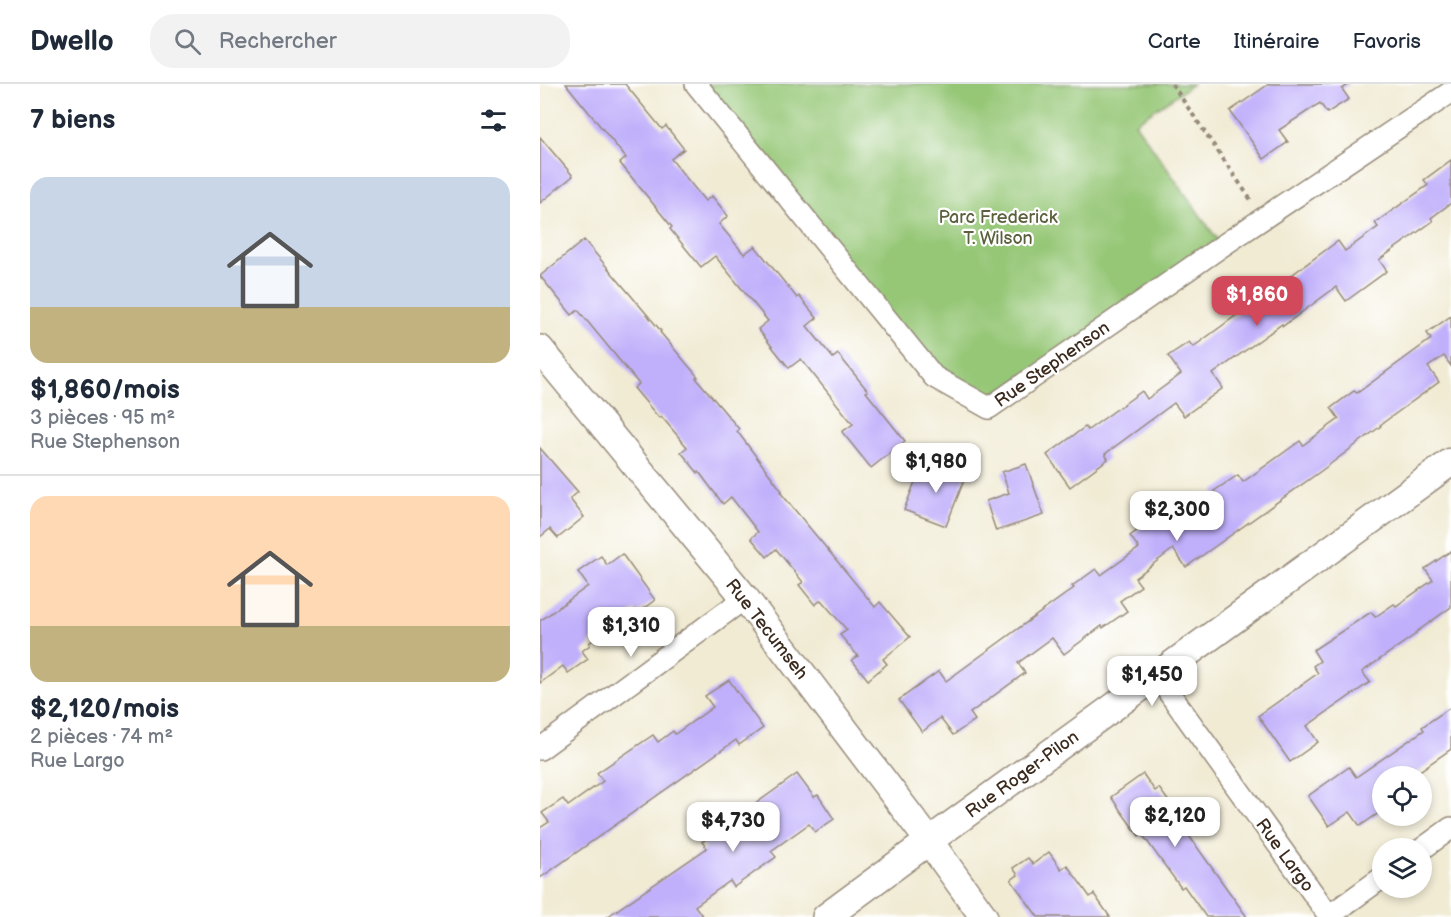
<!DOCTYPE html>
<html lang="fr">
<head>
<meta charset="utf-8">
<style>
  body { margin:0; font-family:"Balsamiq Sans",sans-serif; background:#f2f2f3; color:#1f2937; height:100vh; display:flex; flex-direction:column; font-size:22px; white-space:nowrap }
  * { box-sizing:border-box; margin:0 }
  p { font-size:20px; color:#747a83 }
  .icon { flex:none; width:33px; height:33px; fill:none; stroke:currentColor; stroke-width:2; stroke-linecap:round; stroke-linejoin:round }
  .map { position:relative; flex:1; overflow:hidden }
  .drawer { display:flex; flex-direction:column; background:#fff; width:540px }
  .drawer>* { flex:none }
  .tools { position:absolute; left:832px; top:682px; display:grid; gap:12px }
  .tools a { display:grid; place-items:center; width:60px; height:60px; border-radius:50%; background:#fff; box-shadow:0 3px 9px #0003; font-size:30px }
  .price { position:absolute; translate:-50% -51px; padding:0 14px; border-radius:12px; background:#fff; color:#222; font-size:20px; line-height:39px; filter:drop-shadow(0 2px 3px #0008) }
  .price::after { content:''; position:absolute; left:50%; top:36px; width:18px; height:14px; margin-left:-9px; background:inherit; clip-path:polygon(0 0,100% 0,50% 100%) }
  .price.active { background:#d1495b; color:#fff }
  ul { padding:0; list-style:none }
  li { display:grid; align-content:center; gap:12px; height:318px; padding:0 30px }
  li+li { border-top:2px solid #e0e1e3 }
  li span { display:grid; place-items:center; height:186px; border-radius:18px; color:#555 }
  li>.icon { margin-inline-start:auto }
  span .icon { width:108px; height:108px; fill:#fffc; stroke-width:1 }
  li b { font-size:26px }
  h2 { display:flex; justify-content:space-between; align-items:center; height:72px; padding:0 30px; font-size:26px }
  header { display:flex; align-items:center; gap:36px; box-sizing:border-box; height:84px; padding:0 30px; background:#fff; border-bottom:2px solid #e0e1e3 }
  header strong { font-size:28px }
  nav { display:flex; gap:33px; margin-inline-start:auto; font-size:21px }
  .search { width:420px; height:54px; background:#f2f2f3; display:flex; align-items:center; gap:15px; box-sizing:border-box; padding:0 21px; border-radius:24px; color:#747a83; font-size:22px }
  main { display:flex; flex:1; min-height:0 }
  .map>svg:first-child { display:block }
  .green { fill:#96c777; stroke:#68784a; stroke-width:1.5 }
  .building { fill:#c0affb }
  .lines { fill:none; stroke-linecap:round; stroke-linejoin:round }
  .minor-casing { stroke:#968a79; stroke-width:24 }
  .tertiary-casing { stroke:#968a79; stroke-width:30 }
  .path { stroke:#968a79; stroke-width:4; stroke-dasharray:4.5 4.5; stroke-linecap:butt }
  .minor { stroke:#fff; stroke-width:21 }
  .tertiary { stroke:#fff; stroke-width:27 }
  .labels { text-anchor:middle; stroke-width:4.5; stroke-linejoin:round; paint-order:stroke }
  .park-label { font-size:18px; fill:#5b613d; stroke:#fff }
  .street-label { font-size:18px; fill:#3b2a1e; stroke:#fff }
</style>
</head>
<body>
<header>
<strong>Dwello</strong>
<div class="search"><svg class="icon" aria-label="search" viewBox="0 0 24 24"><circle cx="10" cy="10" r="6"/><path d="M15 15l6 6"/></svg>Rechercher</div>
<nav><a>Carte</a><a>Itinéraire</a><a>Favoris</a></nav>
</header>
<main>
<section class="drawer">
<h2>7 biens<svg class="icon" aria-label="filters" viewBox="0 0 24 24"><path d="M4 7h16M4 17h16"/><circle cx="9" cy="7" r="2"/><circle cx="15" cy="17" r="2"/></svg></h2>
<ul>
<li><span style="background:linear-gradient(#c9d6e8 70%,#c2b280 0)"><svg class="icon" aria-label="home" viewBox="0 0 24 24"><path d="M3 11l9-7 9 7M6 9v11h12V9"/></svg></span><div><b>$1,860/mois</b><p>3 pièces · 95 m²</p><p>Rue Stephenson</p></div></li>
<li><span style="background:linear-gradient(#ffd9b3 70%,#c2b280 0)"><svg class="icon" aria-label="home" viewBox="0 0 24 24"><path d="M3 11l9-7 9 7M6 9v11h12V9"/></svg></span><div><b>$2,120/mois</b><p>2 pièces · 74 m²</p><p>Rue Largo</p></div></li>
</ul>
</section>
<div class="map">
<svg width="911" height="833" viewBox="0 0 911 833">
  <rect width="100%" height="100%" fill="#fff"/>
  <filter id="ink" filterUnits="userSpaceOnUse"><feTurbulence type="fractalNoise" baseFrequency=".0167" numOctaves="2"/><feDisplacementMap in="SourceGraphic" scale="12" xChannelSelector="R" yChannelSelector="G"/><feConvolveMatrix kernelMatrix="1 2 1 2 8 2 1 2 1" color-interpolation-filters="sRGB"/></filter>
  <filter id="wash" filterUnits="userSpaceOnUse"><feTurbulence type="fractalNoise" baseFrequency=".008" numOctaves="4" result="noise"/><feDisplacementMap in="SourceGraphic" scale="24" xChannelSelector="R" yChannelSelector="G"/><feGaussianBlur stdDeviation="1.35" result="paint"/><feColorMatrix in="noise" values="0 0 0 0 0 0 0 0 0 0 0 0 0 0 0 0 0 1.4 0 .05"/><feComposite in="paint" operator="in"/></filter>
  <g filter="url(#wash)">
    <rect width="100%" height="100%" fill="#f1ebd4"/>
    <path class="green" d="M 156,0 L 653,0 L 595,39 L 682,162 L 449,324 L 394,293 Z"/>
    <g id="blocks">
      <g class="building">
        <path d="M 26,0 L 85,0 L 122,45 L 126,42 L 144,65 L 131,75 L 165,117 L 172,112 L 188,132 L 179,140 L 204,170 L 215,162 L 257,214 L 259,212 L 277,234 L 267,242 L 293,274 L 298,270 L 328,307 L 326,308 L 365,357 L 331,384 L 302,348 L 313,340 L 261,275 L 249,284 L 218,245 L 228,237 L 175,172 L 161,183 L 130,145 L 132,143 L 80,79 L 86,74 Z"/>
        <path d="M 729,0 L 810,0 L 802,5 L 809,15 L 787,29 L 780,19 L 739,46 L 748,58 L 724,75 L 690,27 Z"/>
        <path d="M 0,53 L 33,92 L 0,119 Z"/>
        <path d="M 911,76 L 911,119 L 891,134 L 893,137 L 839,176 L 847,187 L 806,217 L 796,203 L 743,242 L 742,240 L 673,290 L 683,304 L 644,332 L 634,319 L 565,370 L 568,375 L 530,403 L 507,371 L 545,343 L 548,346 L 602,307 L 607,315 L 641,290 L 628,272 L 649,258 L 653,263 L 798,157 L 805,167 L 838,143 L 835,139 L 888,101 L 884,96 Z"/>
        <path d="M 44,156 L 121,247 L 120,248 L 158,293 L 156,294 L 199,345 L 197,347 L 242,407 L 240,408 L 335,523 L 340,518 L 370,553 L 343,575 L 347,580 L 328,596 L 312,576 L 318,572 L 300,551 L 307,546 L 281,516 L 275,521 L 259,501 L 263,498 L 236,465 L 227,473 L 211,454 L 218,448 L 191,413 L 183,420 L 159,388 L 158,389 L 141,368 L 147,363 L 121,332 L 119,334 L 94,304 L 99,300 L 38,226 L 32,231 L 0,192 Z"/>
        <path d="M 911,232 L 911,282 L 904,272 L 888,283 L 899,298 L 840,341 L 841,342 L 781,387 L 646,483 L 633,465 L 595,494 L 601,502 L 580,517 L 587,527 L 563,544 L 562,542 L 524,570 L 512,554 L 478,579 L 485,589 L 430,629 L 435,636 L 413,651 L 400,634 L 382,648 L 359,616 L 399,587 L 406,597 L 534,504 L 532,502 L 556,485 L 561,491 L 599,464 L 590,452 L 632,421 L 647,442 L 682,419 L 674,407 L 698,391 L 703,398 L 760,357 L 763,361 L 799,335 L 791,324 L 814,307 L 817,309 L 891,255 L 887,249 Z"/>
        <path d="M 0,364 L 38,408 L 30,415 L 44,433 L 18,454 L 10,445 L 0,453 Z"/>
        <path d="M 399,378 L 427,389 L 406,442 L 364,426 L 378,390 L 392,395 Z"/>
        <path d="M 486,380 L 504,431 L 456,447 L 446,417 L 469,409 L 462,388 Z"/>
        <path d="M 911,467 L 911,523 L 875,549 L 876,550 L 822,588 L 830,598 L 767,642 L 778,658 L 750,678 L 718,632 L 778,589 L 773,582 L 780,577 L 773,566 L 831,528 L 835,533 L 854,520 L 856,522 L 893,496 L 885,485 Z"/>
        <path d="M 82,470 L 115,516 L 97,529 L 95,526 L 49,559 L 50,561 L 42,567 L 48,575 L 28,589 L 23,582 L 0,599 L 0,537 L 48,502 L 38,488 L 61,472 L 67,481 Z"/>
        <path d="M 189,596 L 223,644 L 199,661 L 196,656 L 0,794 L 0,744 L 9,738 L 2,729 L 23,715 L 28,722 L 63,697 L 57,689 L 113,651 L 118,658 L 133,647 L 135,650 L 173,623 L 165,612 Z"/>
        <path d="M 911,623 L 911,665 L 871,693 L 843,693 L 843,726 L 820,742 L 810,728 L 789,742 L 768,712 L 809,683 L 816,693 L 884,646 L 882,643 Z"/>
        <path d="M 257,690 L 274,713 L 278,711 L 294,735 L 275,748 L 269,740 L 231,767 L 236,773 L 194,803 L 190,797 L 155,822 L 163,833 L 67,833 L 167,764 L 162,758 Z"/>
        <path d="M 603,690 L 615,707 L 619,704 L 635,726 L 632,728 L 707,833 L 666,833 L 644,802 L 641,804 L 602,750 L 599,752 L 583,730 L 571,713 Z"/>
        <path d="M 509,768 L 521,785 L 527,781 L 550,813 L 554,810 L 570,833 L 498,833 L 471,796 L 478,791 L 473,784 L 488,774 L 493,780 Z"/>
      </g>
    </g>
  </g>
  <g filter="url(#ink)">
    <use href="#blocks" fill-opacity="0" stroke="#968a79" stroke-width="1.5"/>
    <g class="lines">
      <defs>
        <g id="minor">
          <path d="M 156,0 L 394,293 L 449,324 L 682,162 L 911,8"/>
          <path d="M 617,592 L 790,833"/>
          <path d="M 0,665 L 205,514"/>
          <path d="M 882,765 L 911,744"/>
          <path d="M 789,832 L 843,793"/>
        </g>
        <g id="tertiary">
          <path d="M 0,265 L 205,514 L 389,757 L 444,833"/>
          <path d="M 286,833 L 389,757 L 911,378"/>
        </g>
      </defs>
      <use href="#minor" class="minor-casing"/>
      <use href="#tertiary" class="tertiary-casing"/>
      <path class="path" d="M 632,0 L 711,116"/>
      <use href="#minor" class="minor"/>
      <use href="#tertiary" class="tertiary"/>
    </g>
  </g>
  <g class="labels">
    <g class="park-label">
      <text x="458" y="139">Parc Frederick<tspan x="458" dy="21">T. Wilson</tspan></text>
    </g>
    <g class="street-label">
      <text transform="translate(512 280) rotate(-35)" y="6">Rue Stephenson</text>
      <text transform="translate(227 545) rotate(52)" y="6">Rue Tecumseh</text>
      <text transform="translate(482 690) rotate(-36)" y="6">Rue Roger-Pilon</text>
      <text transform="translate(745 771) rotate(54)" y="6">Rue Largo</text>
    </g>
  </g>
</svg>
<div class="tools">
<a><svg class="icon" aria-label="locate" viewBox="0 0 24 24"><circle cx="12" cy="12" r="6"/><path d="M12 2v4M12 18v4M2 12h4M18 12h4"/></svg></a>
<a><svg class="icon" aria-label="layers" viewBox="0 0 24 24"><path d="M12 4l9 5-9 5-9-5zM3 14l9 5 9-5"/></svg></a>
</div>
<b class="price active" style="left:717px;top:243px">$1,860</b>
<b class="price" style="left:396px;top:410px">$1,980</b>
<b class="price" style="left:637px;top:458px">$2,300</b>
<b class="price" style="left:91px;top:574px">$1,310</b>
<b class="price" style="left:612px;top:623px">$1,450</b>
<b class="price" style="left:635px;top:764px">$2,120</b>
<b class="price" style="left:193px;top:769px">$4,730</b>
</div>
</main>
</body>
</html>
